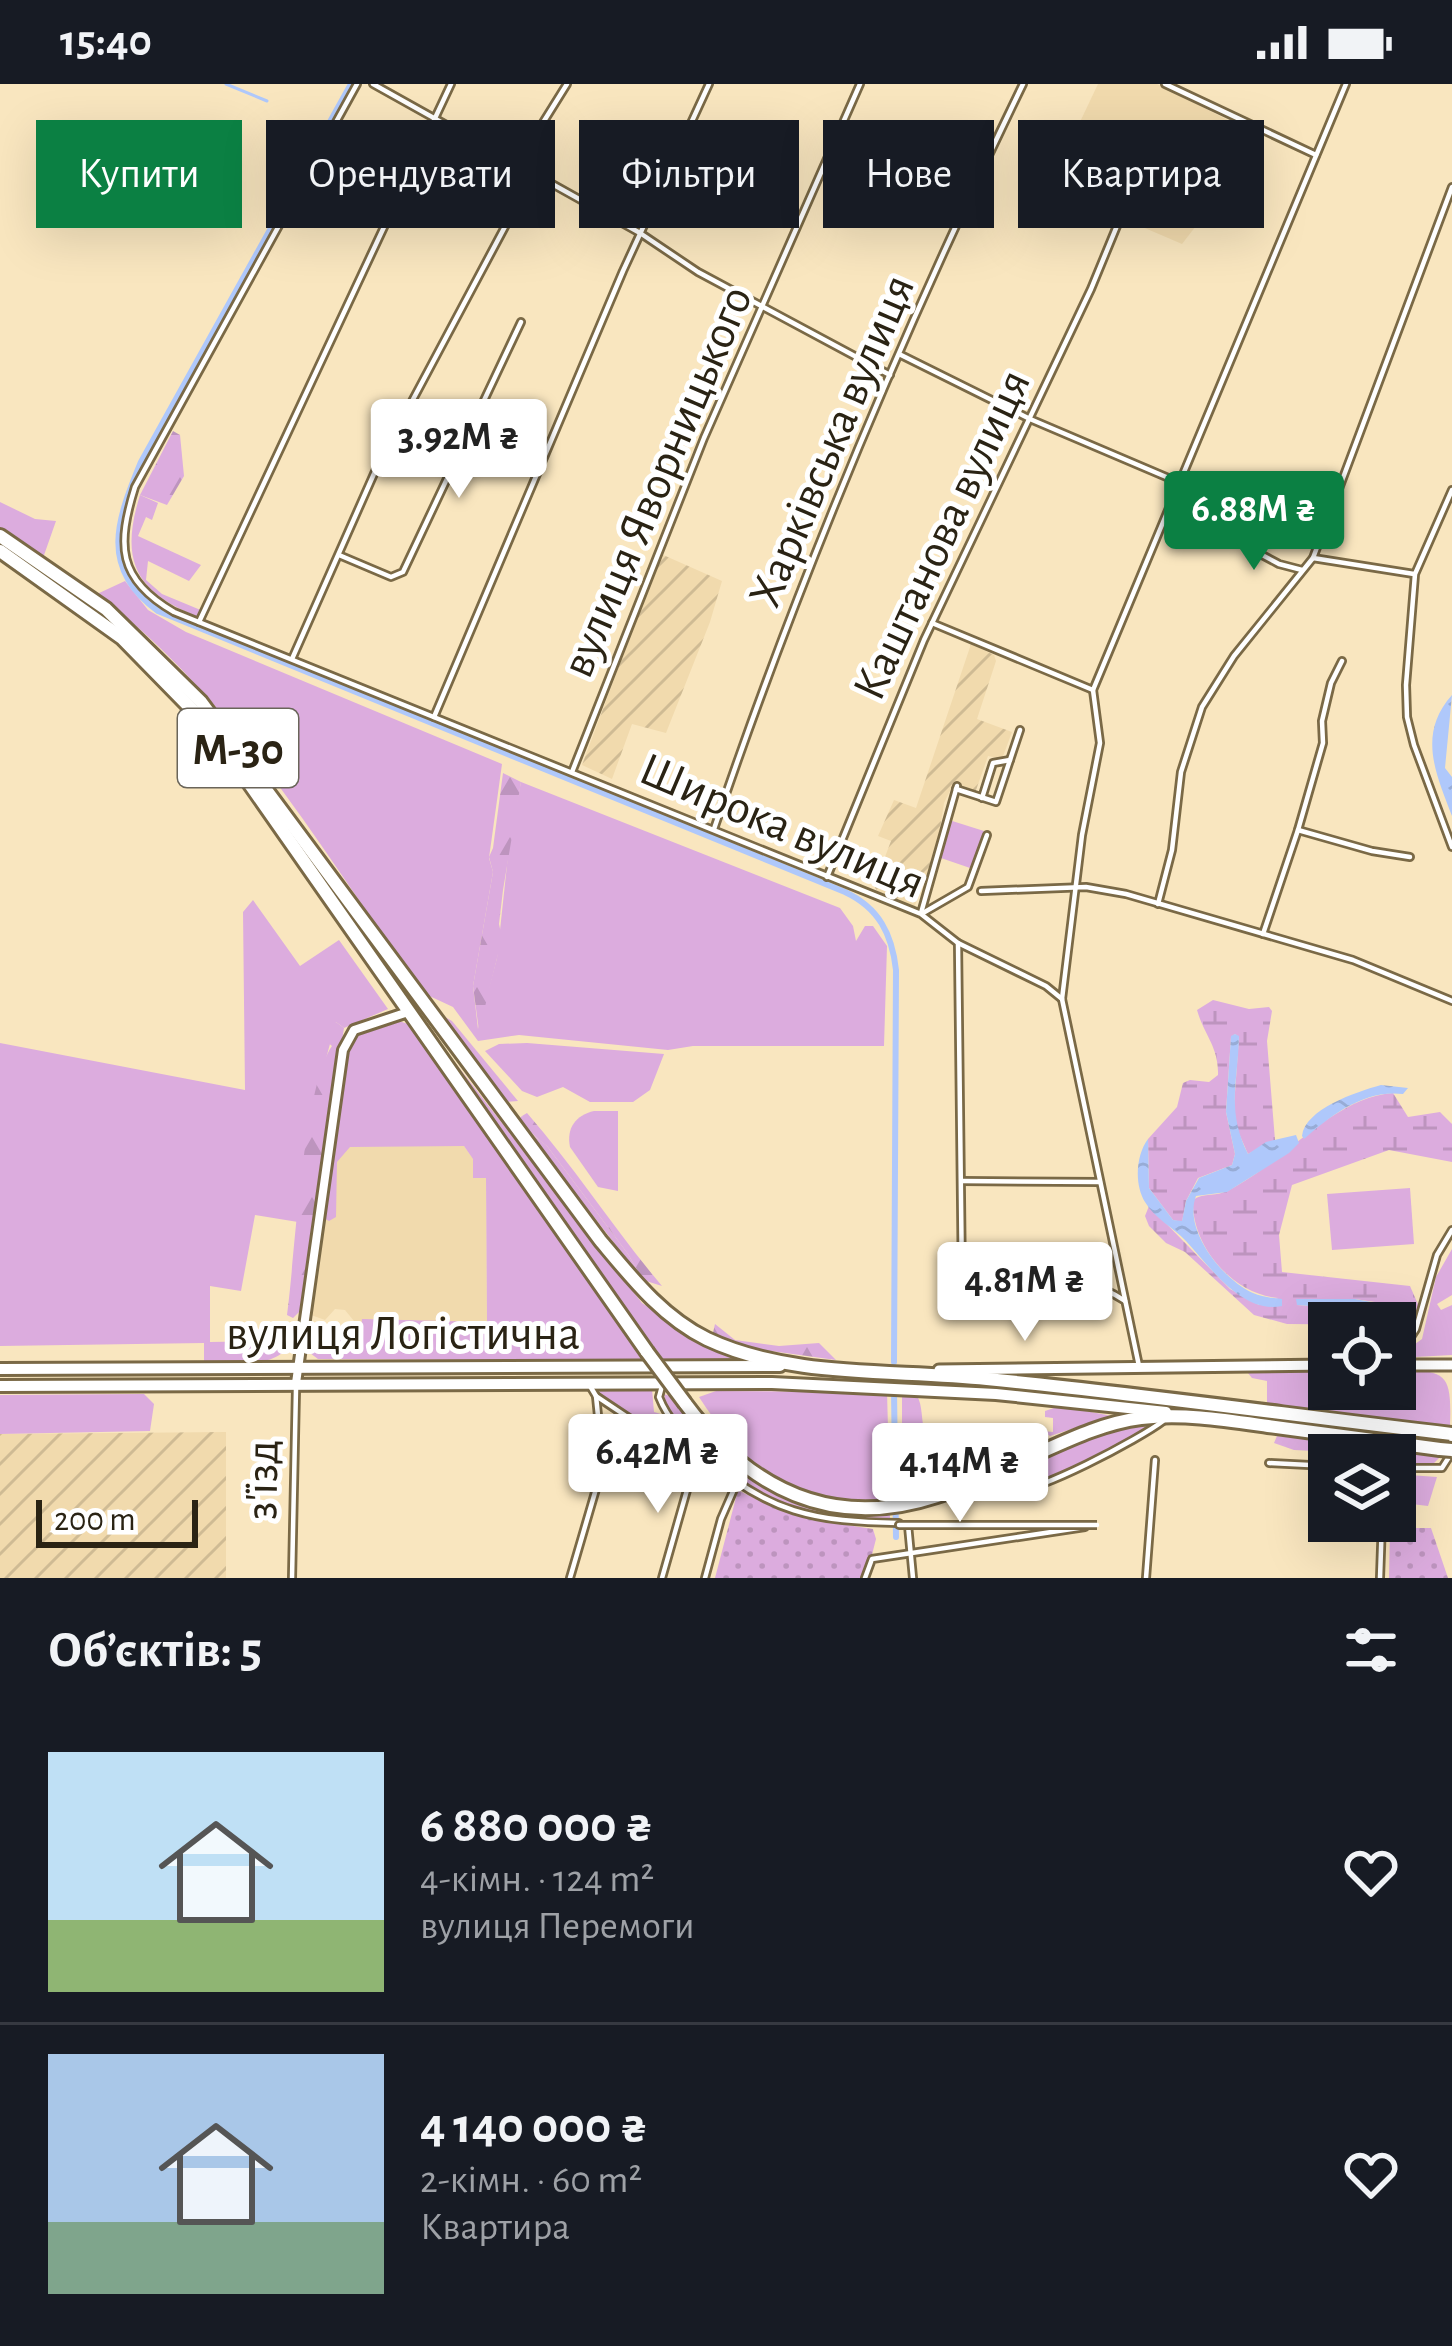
<!DOCTYPE html>
<html lang="uk">
<head>
<meta charset="utf-8">
<style>
  body { margin:0; font-family:"Alegreya Sans",sans-serif; background:#242831; color:#f1f3f6; height:100vh; display:flex; flex-direction:column; font-size:45px; white-space:nowrap }
  * { box-sizing:border-box; margin:0 }
  p { font-size:39px; color:#9ea1a6 }
  .icon { flex:none; width:66px; height:66px; fill:none; stroke:currentColor; stroke-width:2; stroke-linecap:round; stroke-linejoin:round }
  .map { position:relative; height:1494px; overflow:hidden }
  .panel { display:flex; flex-direction:column; background:#171b24; flex:1 }
  .panel>* { flex:none }
  .guide { position:absolute; left:36px; top:36px; width:1380px; height:108px; display:flex; gap:24px }
  .fabs { position:absolute; left:1308px; top:1218px; display:grid; gap:24px }
  .fabs a { display:grid; place-items:center; width:108px; height:108px; border-radius:0px; background:#171b24; box-shadow:0 12px 48px #0002; font-size:60px }
  .scale { position:absolute; left:36px; bottom:30px; width:162px; box-sizing:border-box; padding-left:12px; border:6px solid #2a2314; border-top:0; font-size:33px; line-height:42px; white-space:nowrap; color:#2a2314; -webkit-text-stroke:9px #fff; paint-order:stroke }
  .price { position:absolute; translate:-50% -102px; padding:0 27px; border-radius:12px; background:#fff; color:#222; font-size:39px; line-height:78px; filter:drop-shadow(0 3px 6px #0008) }
  .price::after { content:''; position:absolute; left:50%; top:72px; width:36px; height:27px; margin-left:-18px; background:inherit; clip-path:polygon(0 0,100% 0,50% 100%) }
  .price.selected { background:#0b8043; color:#fff }
  ul { padding:0; list-style:none }
  li { display:flex; align-items:center; gap:36px; height:300px; padding:0 48px }
  li+li { border-top:3px solid #363941 }
  li span { display:grid; place-items:center; flex:none; width:336px; height:240px; border-radius:0px; color:#555 }
  li>.icon { margin-inline-start:auto }
  span .icon { width:144px; height:144px; fill:#fffc; stroke-width:1 }
  li b { font-size:51px }
  h2 { display:flex; justify-content:space-between; align-items:center; height:144px; padding:0 48px; font-size:51px }
  .pill { padding:0 42px; border-radius:0px; background:#171b24; box-shadow:0 12px 48px #0002; font-size:42px; line-height:108px }
  .pill.selected { background:#0b8043; color:#fff }
  .status { display:flex; justify-content:space-between; align-items:center; height:84px; padding:0 60px; background:#171b24; direction:ltr }
  .status svg { height:33px; fill:currentColor }
  .map>svg:first-child { display:block }
  .built { fill:#f1daad }
  .industrial { fill:url(#industrial-furrows) }
  .grass { fill:#dcacde }
  .forest { fill:url(#forest-firs) }
  .wetland { fill:url(#wetland-marsh); fill-rule:evenodd }
  .park { fill:url(#park-dots) }
  .water { fill:url(#water-ripples) }
  .lines { fill:none; stroke-linecap:round; stroke-linejoin:round }
  .stream { stroke:#afc8fb; stroke-width:3 }
  .canal { stroke:#afc8fb; stroke-width:6 }
  .minor-casing { stroke:#7a6946; stroke-width:10 }
  .tertiary-casing { stroke:#7a6946; stroke-width:14 }
  .secondary-casing { stroke:#7a6946; stroke-width:15 }
  .primary-casing { stroke:#7a6946; stroke-width:16 }
  .trunk-casing { stroke:#7a6946; stroke-width:18 }
  .minor { stroke:#fff; stroke-width:4.5 }
  .tertiary { stroke:#fff; stroke-width:8 }
  .secondary { stroke:#fff; stroke-width:9 }
  .primary { stroke:#fff; stroke-width:10 }
  .trunk { stroke:#fff; stroke-width:12 }
  .minor-bridge-casing { stroke:#7a6946; stroke-width:10; stroke-linecap:butt }
  .trunk-bridge-casing { stroke:#7a6946; stroke-width:18; stroke-linecap:butt }
  .minor-bridge { stroke:#fff; stroke-width:4.5 }
  .trunk-bridge { stroke:#fff; stroke-width:12 }
  .labels { text-anchor:middle; stroke-width:10; stroke-linejoin:round; paint-order:stroke }
  .shield { fill:#fff; stroke:#6a655a; stroke-width:3 }
  .shield-label { font-size:45px; font-weight:bold; fill:#2a2314 }
  .street-label { font-size:48px; fill:#2a2314; stroke:#fff }
</style>
</head>
<body>
<div class="status"><b>15:40</b><svg viewBox="0 0 49 12"><path d="M0 12V9h3v3zM5 12V6h3v6zM10 12V3h3v9zM15 12V0h3v12zM26 1h20v11H26zM47 4h2v5h-2z"/></svg></div>
<div class="map">
<svg width="1452" height="1494" viewBox="0 0 1452 1494">
  <defs>
    <pattern id="industrial-furrows" width="10" height="10" patternUnits="userSpaceOnUse" patternTransform="scale(3)"><rect width="10" height="10" fill="#f1daad"/><path d="M-1 1l2-2M0 10L10 0M9 11l2-2" fill="none" stroke="#cfbb94"/></pattern>
    <pattern id="forest-firs" width="22" height="20" patternUnits="userSpaceOnUse" patternTransform="scale(3)"><rect width="22" height="20" fill="#dcacde"/><path d="M5 1l3.5 6h-7zM16 11l3.5 6h-7z" fill="#bd94be"/></pattern>
    <pattern id="wetland-marsh" width="20" height="14" patternUnits="userSpaceOnUse" patternTransform="scale(3)"><rect width="20" height="14" fill="#dcacde"/><path d="M1 5h8M5 5V1M11 12h8M15 12V8" fill="none" stroke="#bd94be"/></pattern>
    <pattern id="park-dots" width="8" height="8" patternUnits="userSpaceOnUse" patternTransform="scale(3)"><rect width="8" height="8" fill="#dcacde"/><path d="M2 2h.1M6 6h.1" fill="none" stroke="#bd94be" stroke-width="1.8" stroke-linecap="round"/></pattern>
    <pattern id="water-ripples" width="26" height="14" patternUnits="userSpaceOnUse" patternTransform="scale(3)"><rect width="26" height="14" fill="#afc8fb"/><path d="M2 4q2-2 4 0t4 0M15 11q2-2 4 0t4 0" fill="none" stroke="#97acd6"/></pattern>
  </defs>
  <rect width="100%" height="100%" fill="#f9e6bf"/>
  <g class="built">
    <path d="M 1098,0 L 1157,0 L 1259,52 L 1249,73 L 1182,160 L 1061,108 L 1070,59 Z"/>
    <path d="M 333,1059 L 464,1062 L 486,1093 L 487,1239 L 354,1237 L 345,1226 L 335,1225 L 325,1236 L 311,1231 L 308,1224 Z"/>
  </g>
  <g class="industrial">
    <path d="M 661,470 L 722,497 L 710,538 L 666,649 L 632,640 L 612,695 L 582,681 Z"/>
    <path d="M 971,560 L 994,571 L 996,577 L 977,635 L 1012,648 L 1002,675 L 988,672 L 975,709 L 953,701 L 944,719 L 937,764 L 914,824 L 877,807 L 874,802 L 891,757 L 878,752 L 894,716 L 916,724 Z"/>
    <path d="M 226,1348 L 226,1494 L 0,1494 L 0,1350 Z"/>
  </g>
  <g class="grass">
    <path d="M 140,411 L 158,419 L 152,436 L 146,433 L 138,452 L 201,481 L 189,497 L 148,477 L 146,496 L 162,510 L 203,527 L 201,534 C 136,509 119,478 140,411 Z"/>
    <path d="M 0,418 L 35,435 L 56,437 L 43,474 L 0,447 Z"/>
    <path d="M 125,497 L 148,526 L 186,548 L 502,680 L 489,774 L 493,788 L 473,902 L 478,945 L 497,874 L 510,753 L 521,698 L 840,824 L 853,842 L 856,857 L 865,842 L 873,842 L 887,862 L 884,962 L 693,962 L 668,966 L 519,951 L 478,957 L 453,923 L 423,909 C 325,771 234,613 97,510 Z"/>
    <path d="M 949,736 L 984,747 L 973,785 L 938,773 Z"/>
    <path d="M 253,816 L 300,882 L 339,856 L 388,925 L 344,944 L 336,938 L 313,1022 L 298,1138 L 255,1131 L 241,1207 L 210,1202 L 210,1258 L 278,1257 L 287,1247 L 296,1251 C 280,1288 237,1278 204,1279 L 204,1259 L 0,1262 L 0,959 L 245,1006 L 243,828 Z"/>
    <path d="M 440,930 L 452,937 L 518,1017 L 506,1018 L 451,951 Z"/>
    <path d="M 396,936 L 411,941 L 470,1024 L 425,940 L 642,1219 L 687,1250 L 739,1273 L 731,1277 L 318,1275 L 310,1269 L 307,1260 C 316,1238 341,1243 361,1243 L 362,1235 L 487,1238 L 486,1094 L 473,1094 L 473,1075 L 464,1062 L 350,1063 L 337,1078 L 336,1133 L 329,1137 L 322,1133 L 350,960 L 356,951 Z"/>
    <path d="M 527,959 L 664,970 L 650,1006 L 633,1018 L 590,1018 L 563,1003 L 537,1013 L 522,1007 L 485,967 L 499,960 Z"/>
    <path d="M 594,1027 L 618,1027 L 618,1107 L 598,1103 L 570,1063 C 566,1044 576,1031 594,1027 Z"/>
    <path d="M 522,1032 L 534,1052 L 547,1062 L 628,1170 L 643,1196 L 523,1042 L 519,1035 Z"/>
    <path d="M 1410,1104 L 1414,1160 L 1332,1166 L 1327,1110 Z"/>
    <path d="M 1452,1165 L 1452,1211 L 1437,1220 L 1441,1226 L 1452,1221 L 1452,1271 L 1396,1274 L 1422,1255 L 1436,1193 Z"/>
    <path d="M 1395,1287 C 1446,1286 1452,1288 1450,1342 L 1267,1319 L 1267,1297 L 1252,1294 L 1247,1288 L 1329,1288 L 1329,1305 L 1395,1305 Z"/>
    <path d="M 633,1305 L 652,1305 L 654,1328 L 664,1331 L 703,1374 L 598,1311 L 600,1307 Z"/>
    <path d="M 716,1307 L 887,1308 L 890,1417 C 800,1425 746,1386 699,1313 Z"/>
    <path d="M 902,1309 L 917,1312 C 923,1321 921,1338 925,1349 L 913,1368 L 928,1382 L 925,1410 L 902,1414 Z"/>
    <path d="M 144,1310 L 154,1320 L 150,1347 L 0,1350 L 0,1311 Z"/>
    <path d="M 664,1310 C 684,1316 693,1344 708,1359 C 758,1408 821,1430 890,1430 L 890,1436 C 874,1440 859,1437 843,1434 C 780,1426 729,1399 688,1350 C 677,1337 666,1327 664,1310 Z"/>
    <path d="M 1060,1322 L 1112,1332 L 1050,1352 L 1043,1347 L 1053,1348 L 1053,1334 L 1045,1333 L 1045,1327 Z"/>
    <path d="M 632,1339 L 691,1375 L 688,1378 L 604,1378 L 600,1343 Z"/>
    <path d="M 1153,1339 L 1150,1344 C 1106,1369 1060,1397 1010,1406 L 1006,1390 L 1113,1343 Z"/>
    <path d="M 1277,1352 L 1443,1370 L 1433,1380 L 1395,1379 L 1395,1371 L 1294,1366 L 1274,1359 Z"/>
    <path d="M 1395,1390 L 1437,1393 L 1428,1422 L 1395,1418 Z"/>
  </g>
  <g class="forest">
    <path d="M 173,347 L 180,351 L 184,392 L 167,421 L 140,411 Z"/>
    <path d="M 503,689 L 521,698 L 503,806 L 499,840 L 502,854 L 479,947 L 473,902 L 493,788 L 489,773 L 493,764 Z"/>
    <path d="M 336,938 L 344,944 L 300,1227 L 293,1234 L 287,1231 C 295,1173 303,1003 332,962 L 326,957 L 326,946 Z"/>
    <path d="M 527,1029 C 576,1085 617,1149 662,1202 L 643,1196 L 628,1170 L 547,1062 C 538,1056 526,1045 522,1032 Z"/>
    <path d="M 715,1240 L 735,1256 L 779,1262 L 819,1259 L 836,1276 L 736,1262 L 712,1253 Z"/>
  </g>
  <g class="wetland">
    <path d="M 1213,916 L 1249,925 L 1269,923 L 1272,927 L 1267,957 L 1275,1056 L 1248,1070 L 1233,1036 L 1239,953 L 1235,950 L 1231,953 L 1226,1028 L 1235,1070 L 1232,1081 L 1198,1094 L 1186,1117 L 1182,1138 L 1173,1136 L 1149,1104 L 1148,1055 L 1177,1023 L 1183,999 L 1190,996 L 1209,998 L 1218,991 C 1219,963 1204,951 1197,926 Z"/>
    <path d="M 1393,1009 L 1408,1033 L 1440,1028 L 1452,1040 L 1452,1078 L 1389,1066 L 1292,1101 L 1279,1151 L 1282,1188 L 1410,1202 L 1420,1225 L 1405,1241 L 1287,1240 L 1254,1231 L 1185,1168 L 1166,1159 L 1149,1142 L 1145,1132 L 1149,1122 L 1230,1205 L 1259,1221 L 1278,1214 C 1232,1210 1191,1161 1193,1116 C 1204,1108 1217,1113 1229,1106 C 1282,1080 1333,1013 1393,1009 ZM 1297,1215 L 1355,1215 L 1414,1224 L 1411,1230 L 1297,1221 Z"/>
  </g>
  <g class="park">
    <path d="M 738,1406 C 783,1430 823,1438 873,1445 L 876,1455 L 866,1494 L 715,1494 Z"/>
    <path d="M 1390,1444 L 1431,1444 L 1448,1494 L 1389,1494 Z"/>
  </g>
  <g class="water">
    <path d="M 1452,611 L 1445,684 L 1452,693 L 1452,732 C 1436,690 1417,650 1452,611 Z"/>
    <path d="M 1235,950 L 1239,952 C 1238,999 1226,1026 1248,1070 L 1266,1058 L 1296,1051 L 1299,1059 L 1289,1069 L 1227,1108 L 1196,1112 C 1183,1146 1222,1195 1253,1209 C 1262,1213 1272,1214 1282,1215 L 1282,1222 C 1242,1230 1211,1184 1186,1157 C 1173,1143 1155,1135 1145,1118 C 1134,1100 1136,1071 1148,1055 L 1149,1104 L 1173,1136 L 1182,1137 L 1186,1117 L 1199,1094 L 1232,1081 L 1235,1070 L 1226,1028 L 1231,952 Z"/>
    <path d="M 1381,1001 L 1408,1004 L 1403,1010 C 1365,1005 1331,1031 1304,1055 L 1302,1052 C 1305,1025 1356,1008 1381,1001 Z"/>
    <path d="M 1296,1215 L 1355,1215 L 1415,1226 L 1411,1230 L 1297,1221 Z"/>
  </g>
  <g class="lines">
    <path class="stream" d="M 226,0 L 267,17"/>
    <g class="canal">
      <path d="M 351,0 L 141,378 C 118,434 98,484 158,527 L 845,808 C 879,824 892,850 896,886 L 894,1278"/>
      <path d="M 894,1307 L 896,1453"/>
    </g>
    <defs>
      <g id="minor">
        <path d="M 357,0 L 135,403 C 117,461 117,495 174,528 L 921,830 L 958,859 L 1046,902 L 1062,915"/>
        <path d="M 373,0 L 640,149 L 698,188 L 890,291"/>
        <path d="M 1165,0 L 1316,71"/>
        <path d="M 516,82 L 567,0"/>
        <path d="M 901,271 L 1030,335 L 1178,398"/>
        <path d="M 1452,406 L 1415,490 L 1406,601 L 1407,633 L 1414,661 L 1452,763"/>
        <path d="M 1223,450 L 1279,480 L 1302,486"/>
        <path d="M 339,471 L 391,493 L 403,488 L 521,238"/>
        <path d="M 1313,474 L 1414,490"/>
        <path d="M 199,538 L 451,0"/>
        <path d="M 932,539 L 1093,606"/>
        <path d="M 292,575 L 377,383 L 532,92"/>
        <path d="M 434,633 L 623,187 L 709,0"/>
        <path d="M 572,688 L 704,354 L 860,0"/>
        <path d="M 956,705 L 996,718 L 1020,646"/>
        <path d="M 982,714 L 993,679 L 1010,676"/>
        <path d="M 714,745 C 800,491 906,241 1023,0"/>
        <path d="M 1298,746 L 1372,767 L 1410,773"/>
        <path d="M 827,793 L 924,556 L 1091,205 L 1119,137"/>
        <path d="M 981,807 L 1086,803 L 1126,810 L 1353,876 L 1452,917"/>
        <path d="M 1158,820 L 1172,766 L 1181,688 L 1202,623 L 1234,572 L 1313,474 L 1452,103"/>
        <path d="M 921,829 L 957,702"/>
        <path d="M 923,829 L 968,803 L 987,751"/>
        <path d="M 1263,850 L 1298,746 L 1323,659 L 1322,637 L 1331,599 L 1342,577"/>
        <path d="M 958,859 L 962,1200 C 994,1221 1060,1199 1098,1204 C 1107,1205 1117,1212 1125,1217"/>
        <path d="M 962,1097 L 1100,1098"/>
        <path d="M 1395,1264 L 1409,1256 L 1416,1245 L 1437,1171 L 1452,1146"/>
        <path d="M 1139,1282 L 1062,915 L 1082,751 L 1100,659 L 1093,606 L 1346,0"/>
        <path d="M 662,1302 L 659,1313 C 668,1336 686,1354 704,1371 C 766,1429 817,1438 899,1439"/>
        <path d="M 596,1312 L 695,1378 L 662,1494"/>
        <path d="M 597,1341 L 632,1336"/>
        <path d="M 1269,1379 L 1329,1382"/>
        <path d="M 1395,1384 L 1442,1384 L 1449,1373 L 1452,1354"/>
        <path d="M 1003,1389 L 1009,1407 C 1033,1412 1141,1354 1163,1337"/>
        <path d="M 908,1441 L 913,1494"/>
        <path d="M 292,1494 L 296,1305"/>
        <path d="M 570,1494 L 603,1381 L 596,1312 L 590,1302"/>
        <path d="M 705,1494 L 721,1435 L 735,1403"/>
        <path d="M 865,1494 L 872,1475 L 1085,1443"/>
        <path d="M 1146,1494 L 1155,1376"/>
        <path d="M 1380,1494 L 1382,1437"/>
      </g>
      <path id="tertiary" d="M 296,1299 L 343,966 L 354,946 L 408,928"/>
      <g id="secondary">
        <path d="M 1395,1281 L 1452,1281"/>
        <path d="M 939,1286 L 1329,1281"/>
      </g>
      <g id="primary">
        <path d="M 0,1285 L 780,1282"/>
        <path d="M 0,1302 L 772,1299 L 996,1310 L 1166,1328"/>
      </g>
      <g id="trunk">
        <path d="M 0,452 L 106,525 L 201,618 L 600,1156 C 631,1193 662,1233 707,1255 C 792,1295 895,1285 987,1295 C 1142,1310 1297,1332 1452,1350"/>
        <path d="M 0,467 L 122,554 L 212,646 L 647,1268"/>
        <path d="M 685,1319 C 748,1404 831,1447 937,1412 C 969,1402 999,1386 1030,1373 C 1066,1357 1102,1339 1141,1334 C 1184,1329 1226,1336 1268,1342 C 1325,1350 1383,1357 1440,1365"/>
      </g>
    </defs>
    <use href="#minor" class="minor-casing"/>
    <use href="#tertiary" class="tertiary-casing"/>
    <use href="#secondary" class="secondary-casing"/>
    <use href="#primary" class="primary-casing"/>
    <use href="#trunk" class="trunk-casing"/>
    <use href="#minor" class="minor"/>
    <use href="#tertiary" class="tertiary"/>
    <use href="#secondary" class="secondary"/>
    <use href="#primary" class="primary"/>
    <use href="#trunk" class="trunk"/>
    <defs>
      <path id="minor-bridge" d="M 904,1441 L 899,1441 L 1097,1441"/>
      <g id="trunk-bridge">
        <path d="M 647,1268 L 685,1319"/>
        <path d="M 1440,1365 L 1452,1366"/>
      </g>
    </defs>
    <use href="#minor-bridge" class="minor-bridge-casing"/>
    <use href="#trunk-bridge" class="trunk-bridge-casing"/>
    <use href="#minor-bridge" class="minor-bridge"/>
    <use href="#trunk-bridge" class="trunk-bridge"/>
  </g>
  <g class="labels">
    <rect class="shield" x="178" y="625" width="120" height="78" rx="9"/>
    <g class="shield-label">
      <text x="238" y="680">М-30</text>
    </g>
    <g class="street-label">
      <text transform="translate(830 356) rotate(-67)" y="17">Харківська вулиця</text>
      <text transform="translate(655 397) rotate(-67)" y="17">вулиця Яворницького</text>
      <text transform="translate(940 450) rotate(-65)" y="17">Каштанова вулиця</text>
      <text transform="translate(783 740) rotate(23)" y="17">Широка вулиця</text>
      <text x="403" y="1265">вулиця Логістична</text>
      <text transform="translate(260 1396) rotate(-89)" y="17">з'їзд</text>
    </g>
  </g>
</svg>
<div class="fabs">
<a><svg class="icon" aria-label="locate" viewBox="0 0 24 24"><circle cx="12" cy="12" r="6"/><path d="M12 2v4M12 18v4M2 12h4M18 12h4"/></svg></a>
<a><svg class="icon" aria-label="layers" viewBox="0 0 24 24"><path d="M12 4l9 5-9 5-9-5zM3 14l9 5 9-5"/></svg></a>
</div>
<div class="scale">200 m</div>
<b class="price" style="left:459px;top:417px">3.92M ₴</b>
<b class="price selected" style="left:1254px;top:489px">6.88M ₴</b>
<b class="price" style="left:1025px;top:1260px">4.81M ₴</b>
<b class="price" style="left:658px;top:1432px">6.42M ₴</b>
<b class="price" style="left:960px;top:1441px">4.14M ₴</b>
<div class="guide">
<a class="pill selected">Купити</a>
<a class="pill">Орендувати</a>
<a class="pill">Фільтри</a>
<a class="pill">Нове</a>
<a class="pill">Квартира</a>
</div>
</div>
<section class="panel">
<h2>Об’єктів: 5<svg class="icon" aria-label="filters" viewBox="0 0 24 24"><path d="M4 7h16M4 17h16"/><circle cx="9" cy="7" r="2"/><circle cx="15" cy="17" r="2"/></svg></h2>
<ul>
<li><span style="background:linear-gradient(#bfe0f5 70%,#8fb573 0)"><svg class="icon" aria-label="home" viewBox="0 0 24 24"><path d="M3 11l9-7 9 7M6 9v11h12V9"/></svg></span><div><b>6 880 000 ₴</b><p>4-кімн. · 124 m²</p><p>вулиця Перемоги</p></div><svg class="icon" aria-label="heart" viewBox="0 0 24 24"><path d="M12 20l-8-8c-3-5 5-10 8-4 3-6 11-1 8 4z"/></svg></li>
<li><span style="background:linear-gradient(#a9c7e8 70%,#7fa58c 0)"><svg class="icon" aria-label="home" viewBox="0 0 24 24"><path d="M3 11l9-7 9 7M6 9v11h12V9"/></svg></span><div><b>4 140 000 ₴</b><p>2-кімн. · 60 m²</p><p>Квартира</p></div><svg class="icon" aria-label="heart" viewBox="0 0 24 24"><path d="M12 20l-8-8c-3-5 5-10 8-4 3-6 11-1 8 4z"/></svg></li>
</ul>
</section>
</body>
</html>
